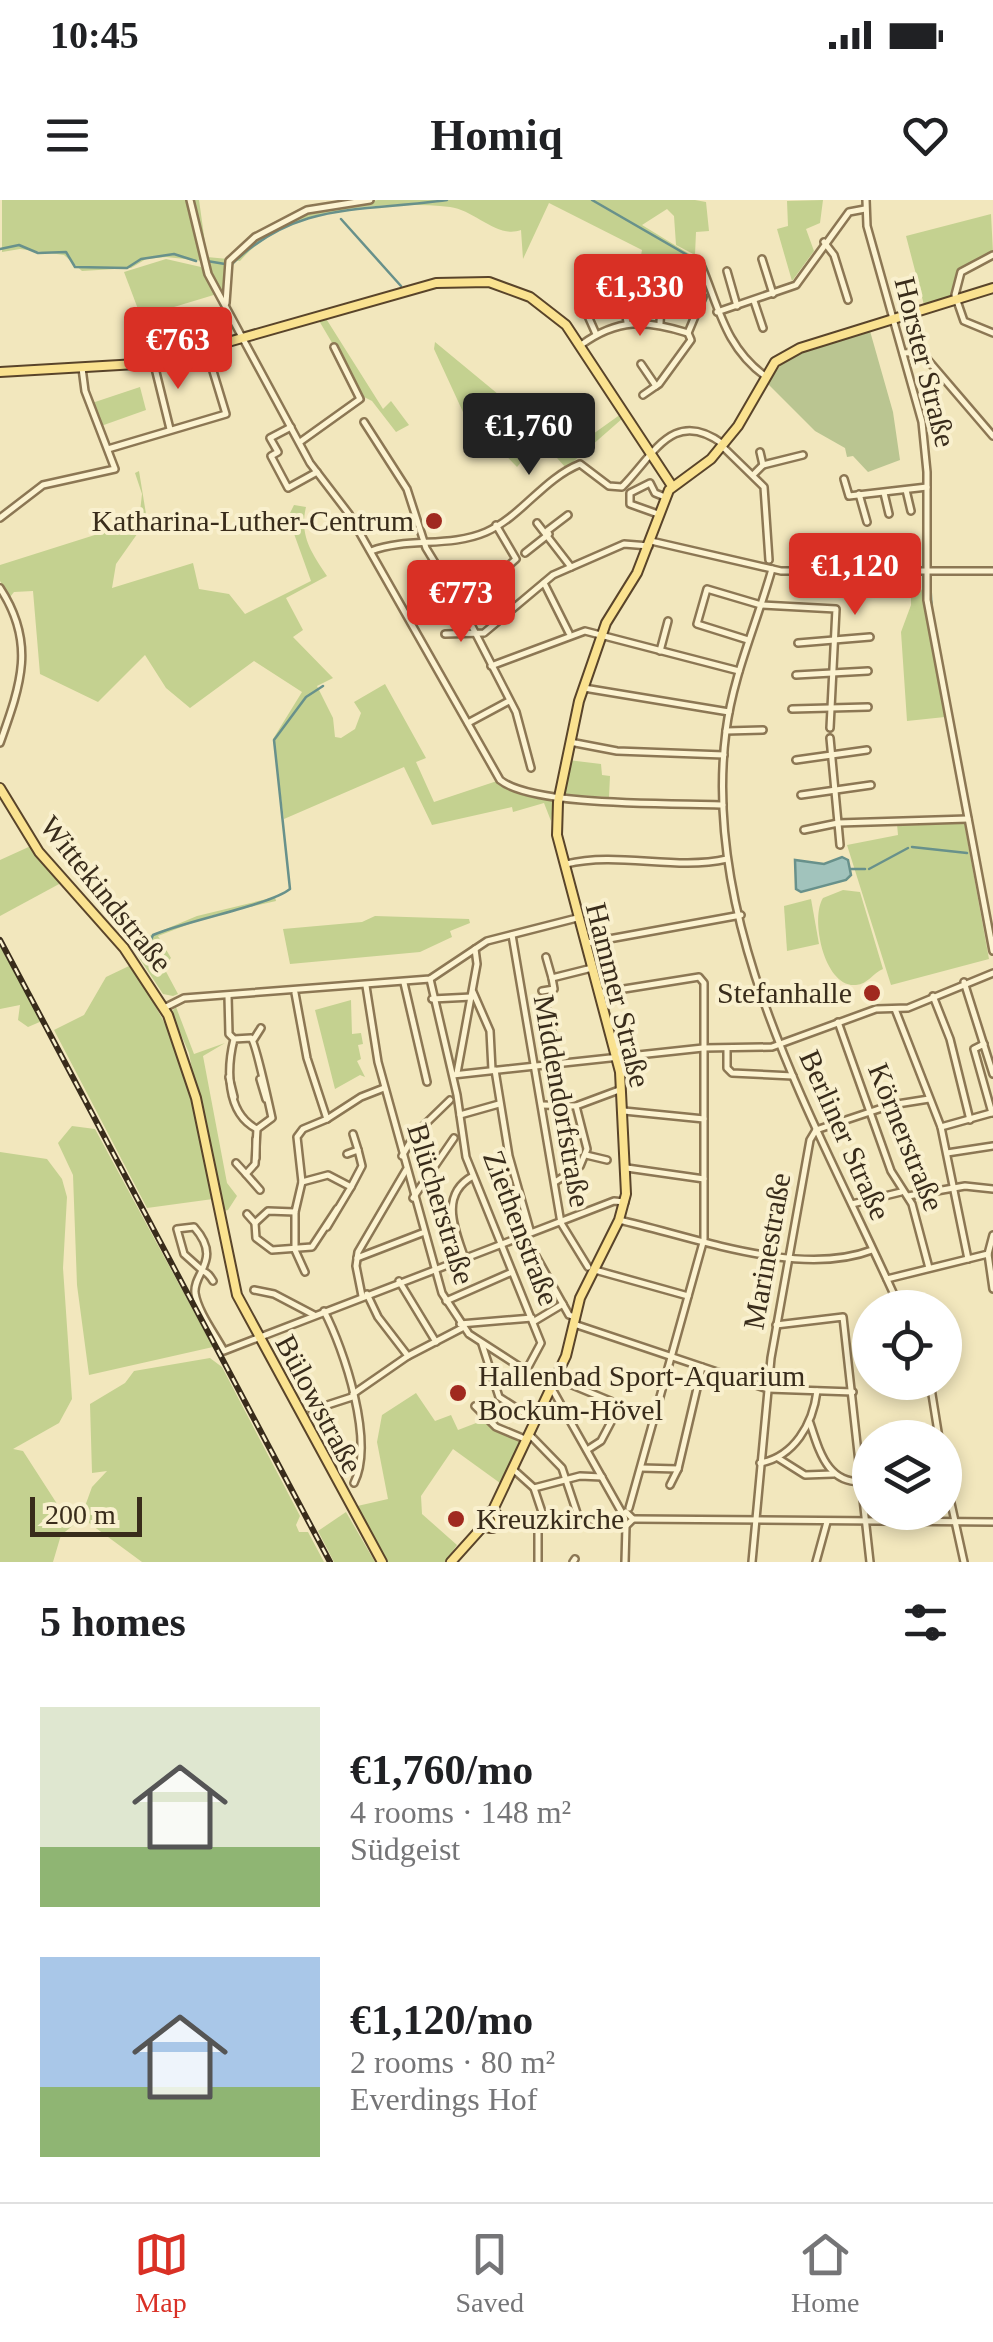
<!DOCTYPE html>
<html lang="en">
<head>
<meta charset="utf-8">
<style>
  body { margin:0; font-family:Georgia,serif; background:#f2f2f2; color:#202124; height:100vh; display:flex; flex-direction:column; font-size:38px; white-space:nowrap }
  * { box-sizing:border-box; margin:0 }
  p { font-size:32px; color:#757577 }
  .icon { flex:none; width:55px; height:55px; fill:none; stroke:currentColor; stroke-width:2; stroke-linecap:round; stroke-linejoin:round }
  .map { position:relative; height:1362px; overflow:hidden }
  .details { display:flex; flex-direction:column; background:#fff; flex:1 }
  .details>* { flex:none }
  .tools { position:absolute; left:852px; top:1090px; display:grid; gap:20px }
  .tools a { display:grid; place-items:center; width:110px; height:110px; border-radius:50%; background:#fff; box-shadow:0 5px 15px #0003; font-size:50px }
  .scale { position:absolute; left:30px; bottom:25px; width:112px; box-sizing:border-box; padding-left:10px; border:5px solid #392c1b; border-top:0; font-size:28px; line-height:35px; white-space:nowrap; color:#392c1b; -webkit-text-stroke:8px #f9f0ce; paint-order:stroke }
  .price { position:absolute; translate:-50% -85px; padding:0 22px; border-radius:10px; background:#d93025; color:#fff; font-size:32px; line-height:65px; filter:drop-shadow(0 2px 5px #0008) }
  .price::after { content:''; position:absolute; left:50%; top:60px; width:30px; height:22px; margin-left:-15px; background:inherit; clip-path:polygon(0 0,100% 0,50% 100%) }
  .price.active { background:#222; color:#fff }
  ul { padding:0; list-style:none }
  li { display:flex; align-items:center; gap:30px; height:250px; padding:0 40px }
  li span { display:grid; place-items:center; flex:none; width:280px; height:200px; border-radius:0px; color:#555 }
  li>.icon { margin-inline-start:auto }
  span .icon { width:120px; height:120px; fill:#fffc; stroke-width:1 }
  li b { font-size:42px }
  h2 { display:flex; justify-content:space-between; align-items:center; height:120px; padding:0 40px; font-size:42px }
  .status { display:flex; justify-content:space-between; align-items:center; height:70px; padding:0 50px; background:#fff; direction:ltr }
  .status svg { height:28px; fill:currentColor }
  header { display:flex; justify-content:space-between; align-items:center; height:130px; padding:0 40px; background:#fff; font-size:45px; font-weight:800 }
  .tab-bar { display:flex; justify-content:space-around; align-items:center; height:140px; border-top:2px solid #e0e0e0; background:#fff; font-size:28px; color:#757577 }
  .tab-bar a { display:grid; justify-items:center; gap:5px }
  .tab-bar .active { color:#d93025 }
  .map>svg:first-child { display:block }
  .green { fill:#c4d190 }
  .cemetery { fill:#bac591 }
  .water { fill:#a1c3bc; stroke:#68918b; stroke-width:2.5 }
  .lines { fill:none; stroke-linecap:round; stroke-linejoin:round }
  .stream { stroke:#68918b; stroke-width:2.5 }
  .minor-casing { stroke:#8c7754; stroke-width:10 }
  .major-casing { stroke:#59442a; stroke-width:12 }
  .minor { stroke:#fcf3d1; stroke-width:5 }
  .major { stroke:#fae290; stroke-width:8 }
  .rail-casing { stroke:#392c1b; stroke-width:6 }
  .rail { stroke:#f9f0ce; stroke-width:2.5; stroke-dasharray:8; stroke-linecap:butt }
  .poi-dot { fill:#a0291f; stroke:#f9f0ce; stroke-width:4 }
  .labels { text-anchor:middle; stroke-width:8; stroke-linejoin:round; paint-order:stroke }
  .street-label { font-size:30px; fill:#392c1b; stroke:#f9f0ce }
  .poi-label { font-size:30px; fill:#392c1b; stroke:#f9f0ce; text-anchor:end }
</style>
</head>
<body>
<div class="status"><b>10:45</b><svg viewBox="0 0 49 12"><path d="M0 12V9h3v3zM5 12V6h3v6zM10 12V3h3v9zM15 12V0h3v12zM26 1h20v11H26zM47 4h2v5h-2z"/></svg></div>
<header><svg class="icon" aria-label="menu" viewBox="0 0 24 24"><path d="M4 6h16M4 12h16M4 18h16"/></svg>Homiq<svg class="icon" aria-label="heart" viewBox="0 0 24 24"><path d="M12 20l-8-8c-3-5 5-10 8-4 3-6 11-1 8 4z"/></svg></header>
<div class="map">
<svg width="993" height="1362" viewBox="0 0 993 1362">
  <rect width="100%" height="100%" fill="#f2e7bd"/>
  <g class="green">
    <path d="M 2,0 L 199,0 L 207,57 L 228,59 L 225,98 L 204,61 L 166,57 L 146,59 L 131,68 L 82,71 L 64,55 L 20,49 L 2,52 Z"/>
    <path d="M 378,0 L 695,0 L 706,2 L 709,31 L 696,32 L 695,55 L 676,45 L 674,16 L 667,9 L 642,25 L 691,55 L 683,73 L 639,66 L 642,50 L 549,3 L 523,59 L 521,30 C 497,39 475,10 450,7 C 385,0 286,7 240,61 L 232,60 L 257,38 L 308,11 Z"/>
    <path d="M 823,0 L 820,23 L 806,29 L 814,51 L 792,81 L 777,29 L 788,26 L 787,1 Z"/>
    <path d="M 991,14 L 993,53 L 959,70 L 952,98 L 924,105 L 906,36 Z"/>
    <path d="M 166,59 L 201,67 L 217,94 L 141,117 L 124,72 Z"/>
    <path d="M 325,117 L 383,209 L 391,201 L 409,225 L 396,232 L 372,201 L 364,197 L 318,119 Z"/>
    <path d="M 435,142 L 557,243 L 584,221 L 593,234 L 621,214 L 623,218 L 566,268 L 540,239 L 517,267 L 463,212 L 434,149 Z"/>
    <path d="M 140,187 L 146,210 L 101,226 L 92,203 Z"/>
    <path d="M 139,271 L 147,320 L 116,364 L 112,388 L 193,363 L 199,389 L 229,394 L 245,414 L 311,381 L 288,317 L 294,305 L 306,307 C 299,336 312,353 327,376 L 286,398 L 303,430 L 293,437 L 333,478 L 317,486 L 333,518 L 335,537 L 341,538 L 355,529 L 361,513 L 354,502 L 385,484 L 426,558 L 416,562 L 434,602 L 497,581 L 521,593 L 554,599 L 551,621 L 544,603 L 513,612 L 512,607 L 432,625 L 404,567 L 284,619 L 273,539 L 302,492 L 254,461 L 190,508 L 166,488 L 145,455 L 98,502 L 40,474 L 33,391 L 14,392 L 10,397 L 0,381 L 0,365 L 139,321 L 142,294 L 135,273 Z"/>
    <path d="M 911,375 L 923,392 L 945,517 L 907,521 L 901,432 L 911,405 Z"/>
    <path d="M 568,560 L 601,564 L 602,575 L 610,576 L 609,597 L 561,594 Z"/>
    <path d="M 964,622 L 989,759 L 891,785 L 847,645 L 898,635 L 897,624 Z"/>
    <path d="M 33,645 L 61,683 L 0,716 L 0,660 Z"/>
    <path d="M 843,690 L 860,692 L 883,769 C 873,773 868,784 856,785 C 824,788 810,718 823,698 Z"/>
    <path d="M 275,697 L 276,701 L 210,716 L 158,736 L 171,758 L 163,766 L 178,794 L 173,796 L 163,794 L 130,744 L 197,716 Z"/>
    <path d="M 811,699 L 819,744 L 787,751 L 784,706 Z"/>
    <path d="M 375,716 L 469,719 L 470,723 L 450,731 L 452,737 L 420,752 L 290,764 L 283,729 L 362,722 Z"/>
    <path d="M 0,746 L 42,821 L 28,827 L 18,820 L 20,805 L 0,809 Z"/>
    <path d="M 129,766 C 189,848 194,903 213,999 L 147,1008 L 54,830 L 84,815 L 106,777 Z"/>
    <path d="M 351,800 L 352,834 L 361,833 L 363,844 L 358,845 L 361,859 L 357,861 L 365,877 L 360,875 L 335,889 L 315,810 Z"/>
    <path d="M 176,807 L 194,854 L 225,843 L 203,856 L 227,983 L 237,996 L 228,1010 L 219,1012 L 189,853 L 171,812 Z"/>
    <path d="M 72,926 L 95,929 L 213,1147 L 89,1175 L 77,1085 L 73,975 L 58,943 Z"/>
    <path d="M 0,952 L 47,959 L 62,979 L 67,997 L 63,1068 L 72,1199 L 59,1223 L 13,1249 L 23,1251 L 61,1310 L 61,1322 L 75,1324 L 61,1335 L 53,1362 L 0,1362 Z"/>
    <path d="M 210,1158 L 222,1167 L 300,1316 L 296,1325 L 299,1332 L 308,1332 L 324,1362 L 142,1362 L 89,1323 L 84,1309 L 92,1287 L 107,1271 L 92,1273 L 90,1204 L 125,1183 L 134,1171 Z"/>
    <path d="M 416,1193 L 435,1221 L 451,1215 L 458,1230 L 484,1220 L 521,1240 L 500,1283 L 453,1249 L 421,1296 L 422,1314 L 457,1345 L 445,1362 L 387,1362 L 353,1307 L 388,1299 L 377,1242 L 382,1215 Z"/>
    <path d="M 346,1312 L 375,1362 L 334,1362 L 318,1331 Z"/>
  </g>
  <path class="cemetery" d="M 870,131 L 893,212 L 900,260 L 868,272 L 853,256 L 847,257 L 845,248 L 815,231 L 767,183 L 787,157 Z"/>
  <path class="water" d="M 842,657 L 848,660 L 851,675 L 846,680 L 801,692 L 796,689 L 795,660 L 824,664 Z"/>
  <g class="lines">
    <g class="stream">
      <path d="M 592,0 L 689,56"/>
      <path d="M 341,19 L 401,86"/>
      <path d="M 0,49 L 19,45 L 38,53 L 66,52 L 75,67 L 127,68 L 141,59 L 174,54 L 196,61"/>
      <path d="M 207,61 L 231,65 C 297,0 363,12 447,0"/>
      <path d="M 930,379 L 932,414"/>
      <path d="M 912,647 L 967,653"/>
      <path d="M 851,669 L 865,669"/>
      <path d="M 869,669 L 908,648"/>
      <path d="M 143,759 L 153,735 C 185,721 270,705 290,689 L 274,540 L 306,497 L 323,486"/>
    </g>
    <defs>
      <g id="minor">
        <path d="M 190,0 L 208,74 L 310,263 L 349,314 L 500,580 C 533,607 676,603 723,605"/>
        <path d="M 866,0 L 867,26 L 922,222 L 927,272 L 927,400 L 993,751"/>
        <path d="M 824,42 L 834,55 L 848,100"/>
        <path d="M 993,55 L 961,72 L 955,95 L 964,121 L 993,133"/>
        <path d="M 762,59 L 773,94"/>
        <path d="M 701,65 C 719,107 725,147 765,176"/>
        <path d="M 727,71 L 737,106"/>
        <path d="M 620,82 L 627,122"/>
        <path d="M 580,98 L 596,134"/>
        <path d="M 754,101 L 763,128"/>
        <path d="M 226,103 L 229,61 L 255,37 L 307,10 L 370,0"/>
        <path d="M 717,112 L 796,85 L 849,12 L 865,9"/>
        <path d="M 660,123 L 662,86"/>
        <path d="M 581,145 C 618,118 646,120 688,133"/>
        <path d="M 903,153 L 921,152 L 993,236"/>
        <path d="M 154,164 L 170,229"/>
        <path d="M 641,164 L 656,186 L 659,184 L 691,140 L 688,133 L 703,97"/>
        <path d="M 643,195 L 656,186"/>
        <path d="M 364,222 L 407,289 L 426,348 L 462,407 L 516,359 L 496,325"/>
        <path d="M 291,227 L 270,238 L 278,252 L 271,256 L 288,288 L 317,272"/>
        <path d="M 300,242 L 360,199 L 334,147"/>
        <path d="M 722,246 L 764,287 L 769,360"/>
        <path d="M 108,249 L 226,214 L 206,148"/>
        <path d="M 760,252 L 763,265"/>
        <path d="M 754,274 L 763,265 L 803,255"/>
        <path d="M 844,279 L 849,296 L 927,287"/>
        <path d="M 906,290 L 911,311"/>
        <path d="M 884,293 L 889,314"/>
        <path d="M 859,294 L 867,322"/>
        <path d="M 658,314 L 630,304 L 630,293 L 650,283 L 655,293 L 665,297"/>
        <path d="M 0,318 L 43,285 L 115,269 L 85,191 L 82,168"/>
        <path d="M 537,323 L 571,367"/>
        <path d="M 547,331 L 568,315"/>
        <path d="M 651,341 L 781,371 L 993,371"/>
        <path d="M 371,351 C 408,337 449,348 486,332 C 522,316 543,279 580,264 L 609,286 L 622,287 C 654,255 673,207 723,244"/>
        <path d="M 525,353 L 549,334"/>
        <path d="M 772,369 C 757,423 733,475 726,531 C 700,733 821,930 900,1108"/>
        <path d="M 544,383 L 569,433"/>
        <path d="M 0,388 C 36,443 21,484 0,543"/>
        <path d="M 462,407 L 516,512 L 531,568"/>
        <path d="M 445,434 L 484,433 L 553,375 L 624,344 L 649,346"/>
        <path d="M 748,440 L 697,424 L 707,389 L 761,405 L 836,409 L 830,528"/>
        <path d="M 798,443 L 870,437"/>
        <path d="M 660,451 L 668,421"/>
        <path d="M 491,466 L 585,431 L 739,471"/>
        <path d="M 796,475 L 868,471"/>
        <path d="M 584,488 L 729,512"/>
        <path d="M 792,509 L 868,507"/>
        <path d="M 468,523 L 509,501"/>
        <path d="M 726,531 L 763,530"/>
        <path d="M 830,538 L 838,623 L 968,619"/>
        <path d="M 570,542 L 617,551 L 724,555"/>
        <path d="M 796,560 L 867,550"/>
        <path d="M 801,595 L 871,585"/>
        <path d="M 804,630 L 838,623 L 840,645"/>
        <path d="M 566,664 C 619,651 674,671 727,659"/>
        <path d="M 512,735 L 561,1023 L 588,1067"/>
        <path d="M 587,743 L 741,715"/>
        <path d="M 546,757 L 552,778 L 592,768"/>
        <path d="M 430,779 L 457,895 L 466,957 L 541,1143 L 526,1171"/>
        <path d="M 964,782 L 993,874"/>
        <path d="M 404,783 L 427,882"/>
        <path d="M 366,786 L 378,862 L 442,1093 L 469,1134 L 551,1187 L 622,1313"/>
        <path d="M 542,791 L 554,789 L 552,778"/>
        <path d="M 473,792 L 490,831 L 492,870"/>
        <path d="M 295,793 L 307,858 L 327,919 L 361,897 L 384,888"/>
        <path d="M 599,793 L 699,777 L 704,783 L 704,1039 L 629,1308"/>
        <path d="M 228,796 L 229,834 L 234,839 C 227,867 225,913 257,929 L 272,918 C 269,905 256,843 251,838 L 234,839"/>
        <path d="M 933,796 L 950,839 L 970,920"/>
        <path d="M 432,799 L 472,797"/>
        <path d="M 164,808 L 184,798 L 430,779 L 487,741 L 577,718"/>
        <path d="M 895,809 L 941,927 L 968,1059"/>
        <path d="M 549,812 L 557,863"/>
        <path d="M 838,822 L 891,971 L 912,1004 L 929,1068"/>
        <path d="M 254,839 L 261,828"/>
        <path d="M 984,844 L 974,849 L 992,913"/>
        <path d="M 727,849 L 727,868 L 732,873 L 793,876"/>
        <path d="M 495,870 L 509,956 L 530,1030"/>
        <path d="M 457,873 L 477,764 L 475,749"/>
        <path d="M 453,875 L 703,848 L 772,847 L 876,809 L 908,808 L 993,773"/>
        <path d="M 229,877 L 234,897"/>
        <path d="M 260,879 L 266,899"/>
        <path d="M 542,905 L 576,906 L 587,949 L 580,966 L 555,982"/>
        <path d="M 576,906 L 619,890"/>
        <path d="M 624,911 L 704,919"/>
        <path d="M 460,915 L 499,904"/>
        <path d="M 327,919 L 303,929 L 297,937 L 302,982 L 295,1012 L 268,1011 L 255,1023 L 256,1038 L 272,1050 L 312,1047 L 337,1009"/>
        <path d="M 941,927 L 991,913"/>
        <path d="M 257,929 L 255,964 L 246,974 L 260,990"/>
        <path d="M 816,930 L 891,905 L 929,899"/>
        <path d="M 353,934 L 358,950"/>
        <path d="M 947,953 L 993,946"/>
        <path d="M 347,954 L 358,950 L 362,966 L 351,987"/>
        <path d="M 586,955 L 607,960"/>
        <path d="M 402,956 L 415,934 L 450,900"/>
        <path d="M 256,958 L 256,939"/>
        <path d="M 236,963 L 246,974"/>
        <path d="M 627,968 L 704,979"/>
        <path d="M 302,982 L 328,975 L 351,987 L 327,1027"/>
        <path d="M 908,996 L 965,986 L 993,989"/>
        <path d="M 413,998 L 454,938"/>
        <path d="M 852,1004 L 901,992"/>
        <path d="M 295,1013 L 295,1050 L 305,1072"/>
        <path d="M 247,1014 L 255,1023"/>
        <path d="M 619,1020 C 694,1037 799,1078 872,1050"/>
        <path d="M 523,1033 L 569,1115 L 575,1117"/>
        <path d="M 988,1054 L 993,1089"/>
        <path d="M 464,1056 C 454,1027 440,994 473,976"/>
        <path d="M 357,1058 L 422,1033"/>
        <path d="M 595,1070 L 688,1096"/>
        <path d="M 887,1079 L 988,1054 L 993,1035"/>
        <path d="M 213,1081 C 210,1076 208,1073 203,1071 L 184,1054 L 177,1029 L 194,1027 C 223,1060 193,1072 195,1093 C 198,1112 215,1134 224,1151 L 614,1001 L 625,1002"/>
        <path d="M 399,1081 L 436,1142"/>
        <path d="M 254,1090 L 274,1094 L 314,1115"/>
        <path d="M 367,1094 L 378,1117 L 408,1156 L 462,1128"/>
        <path d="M 362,1096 L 356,1066 L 358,1052 L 406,970"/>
        <path d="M 446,1101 L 512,1072"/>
        <path d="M 324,1111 C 344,1149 375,1242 354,1283"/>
        <path d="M 533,1122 L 563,1104"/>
        <path d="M 460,1124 L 532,1118"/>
        <path d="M 574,1124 L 768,1189 L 853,1192"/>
        <path d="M 776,1125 L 843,1117 L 870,1362"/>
        <path d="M 482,1144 L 499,1197 L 527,1215"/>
        <path d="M 555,1178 L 654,1219"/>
        <path d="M 930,1182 L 939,1238"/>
        <path d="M 353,1194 L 408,1156"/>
        <path d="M 475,1206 L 496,1227 L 525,1239"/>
        <path d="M 312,1210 L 352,1197"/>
        <path d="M 810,1223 C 820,1254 829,1288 870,1281"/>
        <path d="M 529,1234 L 562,1268 L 579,1319"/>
        <path d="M 587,1250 L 601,1241 L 620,1205"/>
        <path d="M 778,1258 L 805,1275 L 833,1274"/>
        <path d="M 760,1263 C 794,1257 813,1224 817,1191"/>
        <path d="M 641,1268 L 678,1269 L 702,1167"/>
        <path d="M 514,1270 L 534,1288 L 544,1318"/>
        <path d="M 945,1276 L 964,1362"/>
        <path d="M 670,1285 L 678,1269"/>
        <path d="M 534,1288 L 580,1276 L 602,1277"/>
        <path d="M 499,1319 L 619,1319 L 626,1326 L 633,1319 L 626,1312 L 619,1319"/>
        <path d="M 633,1319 L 993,1322"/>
        <path d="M 538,1320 L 538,1362"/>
        <path d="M 573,1362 L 575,1359"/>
        <path d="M 625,1362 L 626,1326"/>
        <path d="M 752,1362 L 771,1158 L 810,940 L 816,930"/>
        <path d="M 816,1362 L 827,1322"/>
      </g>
      <g id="major">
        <path d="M 0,172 L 154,163 L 436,83 L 489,82 L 530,97 L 566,125 L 672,286"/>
        <path d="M 0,588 L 39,652 L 124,748 L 168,815 L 196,898 L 237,1095 L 382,1362"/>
        <path d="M 492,1312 L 566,1156 L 580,1098 L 619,1020 L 626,994 L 620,872 L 557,635 L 558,602 L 579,501 L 606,423 L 637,373 L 669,290 L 711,259 L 738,226 L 775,162 L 800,148 L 993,88"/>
        <circle cx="491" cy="1320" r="8"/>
        <path d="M 451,1362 L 485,1324"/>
      </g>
    </defs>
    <use href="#minor" class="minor-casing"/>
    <use href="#major" class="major-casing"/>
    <use href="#minor" class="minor"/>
    <use href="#major" class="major"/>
    <defs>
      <path id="rail" d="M 0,740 L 330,1362"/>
    </defs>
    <use href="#rail" class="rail-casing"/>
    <use href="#rail" class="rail"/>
  </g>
  <g class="poi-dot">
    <circle cx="434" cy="321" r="10"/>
    <circle cx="872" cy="793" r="10"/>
    <circle cx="458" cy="1193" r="10"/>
    <circle cx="456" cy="1319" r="10"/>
  </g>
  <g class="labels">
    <g class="street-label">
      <text transform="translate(925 162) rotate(76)" y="10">Horster Straße</text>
      <text transform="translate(106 694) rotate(51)" y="10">Wittekindstraße</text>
      <text transform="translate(618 795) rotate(76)" y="10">Hammer Straße</text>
      <text transform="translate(562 901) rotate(80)" y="10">Middendorfstraße</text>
      <text transform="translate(845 935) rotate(66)" y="10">Berliner Straße</text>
      <text transform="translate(906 937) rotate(68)" y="10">Körnerstraße</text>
      <text transform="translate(441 1004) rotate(73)" y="10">Blücherstraße</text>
      <text transform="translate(521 1028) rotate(69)" y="10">Ziethenstraße</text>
      <text transform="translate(767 1051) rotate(-80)" y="10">Marinestraße</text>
      <text transform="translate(319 1204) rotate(62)" y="10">Bülowstraße</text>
    </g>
    <g class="poi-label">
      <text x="414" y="331">Katharina-Luther-Centrum</text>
      <text x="852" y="803">Stefanhalle</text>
      <text x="478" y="1186" text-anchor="start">Hallenbad Sport-Aquarium<tspan x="478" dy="34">Bockum-Hövel</tspan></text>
      <text x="476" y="1329" text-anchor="start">Kreuzkirche</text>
    </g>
  </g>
</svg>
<div class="tools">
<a><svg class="icon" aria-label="locate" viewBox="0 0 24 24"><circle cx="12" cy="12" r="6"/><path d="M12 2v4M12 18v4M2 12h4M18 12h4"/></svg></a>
<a><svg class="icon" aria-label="layers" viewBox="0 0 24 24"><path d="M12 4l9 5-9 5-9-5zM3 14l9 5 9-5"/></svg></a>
</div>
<div class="scale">200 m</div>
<b class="price" style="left:640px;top:139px">€1,330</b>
<b class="price" style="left:178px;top:192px">€763</b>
<b class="price active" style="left:529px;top:278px">€1,760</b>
<b class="price" style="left:855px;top:418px">€1,120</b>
<b class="price" style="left:461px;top:445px">€773</b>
</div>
<section class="details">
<h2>5 homes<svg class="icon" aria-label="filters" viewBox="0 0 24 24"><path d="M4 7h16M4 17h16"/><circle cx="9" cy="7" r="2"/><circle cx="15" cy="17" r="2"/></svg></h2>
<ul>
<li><span style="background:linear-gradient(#dfe7d0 70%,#8fb573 0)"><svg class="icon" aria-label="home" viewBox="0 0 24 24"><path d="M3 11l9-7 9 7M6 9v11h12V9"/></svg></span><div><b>€1,760/mo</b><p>4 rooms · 148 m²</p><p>Südgeist</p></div></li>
<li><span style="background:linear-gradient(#a9c7e8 65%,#8fb573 0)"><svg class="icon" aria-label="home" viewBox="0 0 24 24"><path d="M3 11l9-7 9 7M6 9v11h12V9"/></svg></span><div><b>€1,120/mo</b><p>2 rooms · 80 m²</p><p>Everdings Hof</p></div></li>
</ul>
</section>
<nav class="tab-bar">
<a class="active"><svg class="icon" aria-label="map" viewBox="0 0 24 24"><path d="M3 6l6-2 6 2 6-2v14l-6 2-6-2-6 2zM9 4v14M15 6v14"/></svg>Map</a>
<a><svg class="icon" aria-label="saved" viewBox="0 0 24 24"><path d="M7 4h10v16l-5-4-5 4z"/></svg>Saved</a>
<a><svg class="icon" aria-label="home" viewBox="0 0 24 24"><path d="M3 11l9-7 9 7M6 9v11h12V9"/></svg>Home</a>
</nav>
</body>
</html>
